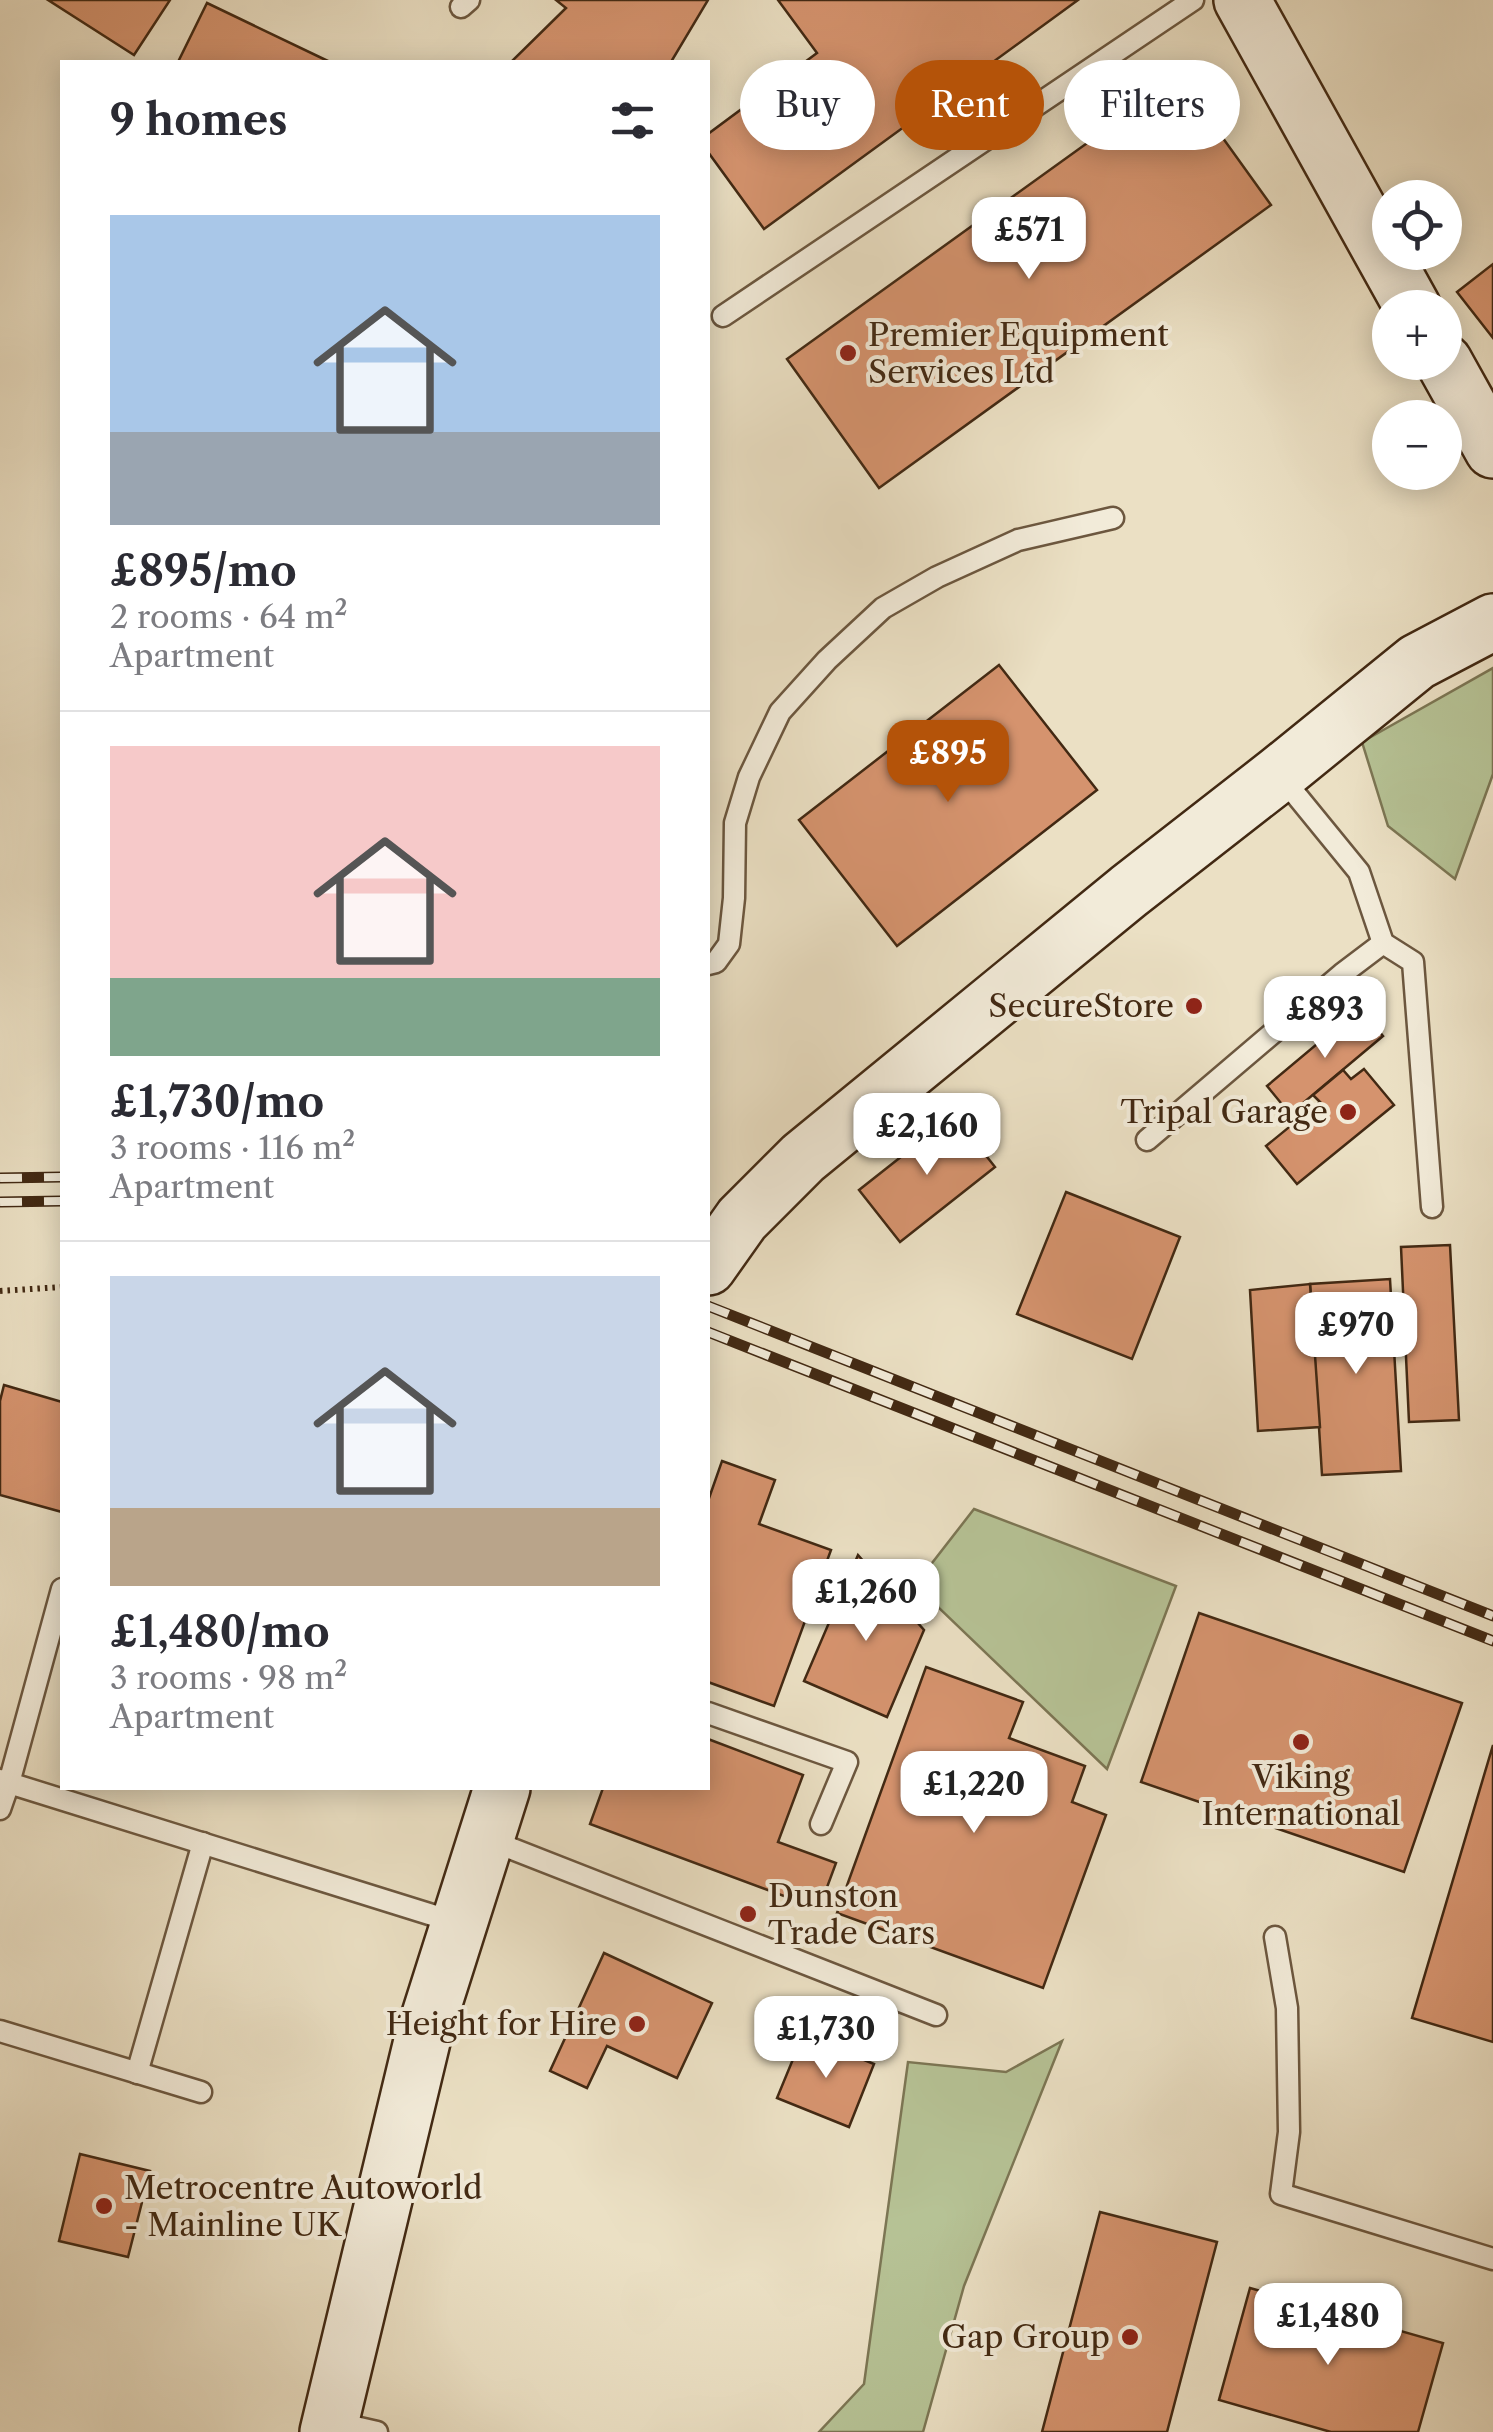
<!DOCTYPE html>
<html lang="en">
<head>
<meta charset="utf-8">
<style>
  body { margin:0; font-family:"Libre Caslon Text",serif; background:#f2f2f3; color:#2b2b33; height:100vh; display:flex; flex-direction:column; font-size:38px; white-space:nowrap }
  * { box-sizing:border-box; margin:0 }
  p { font-size:32px; color:#7c7c81 }
  .icon { flex:none; width:55px; height:55px; fill:none; stroke:currentColor; stroke-width:2; stroke-linecap:round; stroke-linejoin:round }
  .map { position:relative; flex:1; overflow:hidden }
  .panel { position:absolute; left:60px; top:60px; width:650px; height:1730px; display:flex; flex-direction:column; background:#fff; border-radius:0px; box-shadow:0 5px 25px #0003 }
  .panel>* { flex:none }
  .top-card { position:absolute; left:740px; top:60px; width:602px; height:90px; display:flex; gap:20px }
  .tools { position:absolute; left:1372px; top:180px; display:grid; gap:20px }
  .tools a { display:grid; place-items:center; width:90px; height:90px; border-radius:50%; background:#fff; box-shadow:0 5px 25px #0003; font-size:50px }
  .price { position:absolute; translate:-50% -85px; padding:0 22px; border-radius:20px; background:#fff; color:#222; font-size:32px; line-height:65px; filter:drop-shadow(0 2px 5px #0008) }
  .price::after { content:''; position:absolute; left:50%; top:60px; width:30px; height:22px; margin-left:-15px; background:inherit; clip-path:polygon(0 0,100% 0,50% 100%) }
  .price.on { background:#b45309; color:#fff }
  ul { padding:0; list-style:none }
  li { display:grid; align-content:center; gap:20px; height:530px; padding:0 50px }
  li+li { border-top:2px solid #e1e1e2 }
  li span { display:grid; place-items:center; height:310px; border-radius:0px; color:#555 }
  li>.icon { margin-inline-start:auto }
  span .icon { width:180px; height:180px; fill:#fffc; stroke-width:1 }
  li b { font-size:42px }
  h2 { display:flex; justify-content:space-between; align-items:center; height:120px; padding:0 50px; font-size:42px }
  .tag { padding:0 35px; border-radius:45px; background:#fff; box-shadow:0 5px 25px #0003; font-size:35px; line-height:90px }
  .tag.on { background:#b45309; color:#fff }
  .map>svg:first-child { display:block }
  .green { fill:#b6c295; stroke:#7c7654; stroke-width:2.5 }
  .building { fill:#d5936e; stroke:#422913; stroke-width:2.5 }
  .lines { fill:none; stroke-linecap:round; stroke-linejoin:round }
  .lane-casing { stroke:#6c573f; stroke-width:25 }
  .secondary-casing { stroke:#422913; stroke-width:60 }
  .path { stroke:#422913; stroke-width:6; stroke-dasharray:2.5 5; stroke-linecap:butt }
  .lane { stroke:#f2ebd9; stroke-width:20 }
  .secondary { stroke:#f2ebd9; stroke-width:55 }
  .rail-casing { stroke:#422913; stroke-width:11 }
  .rail { stroke:#f2ebd9; stroke-width:8; stroke-dasharray:22; stroke-linecap:butt }
  .poi-dot { fill:#8f2418; stroke:#f2ebd9; stroke-width:4 }
  .labels { text-anchor:middle; stroke-width:8; stroke-linejoin:round; paint-order:stroke }
  .poi-label { font-size:32px; fill:#422913; stroke:#f2ebd9; text-anchor:end }
</style>
</head>
<body>
<div class="map">
<svg width="1493" height="2432" viewBox="0 0 1493 2432">
  <rect width="100%" height="100%" fill="#ebe0c4"/>
  <filter id="stains"><feTurbulence type="fractalNoise" baseFrequency=".002" numOctaves="4"/><feColorMatrix values="0 0 0 0 .2 0 0 0 0 .09 0 0 0 0 .02 0 0 0 .5 -.17"/></filter>
  <radialGradient id="worn" r=".72"><stop offset=".6" stop-color="#630" stop-opacity="0"/><stop offset="1" stop-color="#630" stop-opacity=".3"/></radialGradient>
  <g class="green">
    <path d="M 1493,668 L 1493,774 L 1455,879 L 1388,826 L 1362,742 Z"/>
    <path d="M 974,1509 L 1176,1586 L 1107,1769 L 915,1585 Z"/>
    <path d="M 1062,2041 L 964,2286 L 923,2432 L 819,2432 L 864,2384 L 908,2062 L 1006,2072 Z"/>
  </g>
  <g class="building">
    <path d="M 48,0 L 170,0 L 134,55 Z"/>
    <path d="M 556,0 L 708,0 L 671,62 L 511,62 L 566,8 Z"/>
    <path d="M 778,0 L 1078,0 L 764,229 L 708,152 L 708,134 L 817,53 Z"/>
    <path d="M 207,3 L 330,62 L 178,62 Z"/>
    <path d="M 1179,77 L 1271,205 L 879,488 L 787,359 Z"/>
    <path d="M 1493,264 L 1493,338 L 1457,292 Z"/>
    <path d="M 999,665 L 1097,790 L 897,946 L 799,820 Z"/>
    <path d="M 1360,1008 L 1383,1036 L 1290,1114 L 1267,1086 Z"/>
    <path d="M 1364,1069 L 1394,1105 L 1297,1184 L 1266,1146 L 1320,1102 L 1313,1095 L 1343,1070 L 1351,1079 Z"/>
    <path d="M 954,1115 L 995,1167 L 900,1242 L 859,1190 Z"/>
    <path d="M 1066,1192 L 1180,1237 L 1132,1359 L 1017,1314 Z"/>
    <path d="M 1450,1245 L 1459,1420 L 1409,1422 L 1401,1247 Z"/>
    <path d="M 1390,1279 L 1401,1471 L 1322,1475 L 1310,1284 Z"/>
    <path d="M 1310,1284 L 1320,1427 L 1258,1431 L 1250,1290 Z"/>
    <path d="M 4,1385 L 62,1402 L 62,1512 L 0,1495 L 0,1401 Z"/>
    <path d="M 722,1461 L 775,1480 L 759,1524 L 831,1550 L 774,1706 L 708,1682 L 708,1501 Z"/>
    <path d="M 858,1555 L 924,1630 L 887,1717 L 804,1681 Z"/>
    <path d="M 1199,1613 L 1462,1703 L 1404,1872 L 1141,1782 Z"/>
    <path d="M 926,1667 L 1023,1702 L 1009,1738 L 1085,1766 L 1072,1802 L 1106,1815 L 1043,1988 L 837,1913 Z"/>
    <path d="M 708,1739 L 803,1775 L 778,1842 L 836,1863 L 819,1909 L 590,1824 L 603,1788 L 708,1788 Z"/>
    <path d="M 1493,1745 L 1493,2042 L 1412,2018 Z"/>
    <path d="M 604,1953 L 712,2003 L 677,2078 L 607,2046 L 587,2088 L 550,2071 Z"/>
    <path d="M 803,2035 L 874,2064 L 849,2127 L 777,2098 Z"/>
    <path d="M 80,2154 L 150,2171 L 128,2257 L 59,2241 Z"/>
    <path d="M 1100,2212 L 1217,2242 L 1167,2432 L 1042,2432 Z"/>
    <path d="M 1250,2288 L 1443,2343 L 1418,2432 L 1331,2432 L 1219,2400 Z"/>
  </g>
  <g class="lines">
    <defs>
      <g id="lane">
        <path d="M 461,7 L 469,0"/>
        <path d="M 723,316 L 1193,0"/>
        <path d="M 1279,774 L 1359,872 L 1383,943 L 1413,962 L 1432,1207"/>
        <path d="M 708,964 L 716,962 L 729,944 L 734,898 L 735,823 L 749,777 L 780,712 L 827,660 L 883,608 L 937,577 L 1018,540 L 1113,518"/>
        <path d="M 1147,1140 L 1342,974 L 1383,943"/>
        <path d="M 708,1713 L 847,1762 L 821,1824"/>
        <path d="M 0,1780 L 9,1783 L 62,1589"/>
        <path d="M 0,1809 L 9,1783 L 458,1923"/>
        <path d="M 487,1839 L 936,2015"/>
        <path d="M 1275,1937 L 1287,2008 L 1289,2132 L 1281,2194 L 1493,2259"/>
        <path d="M 0,2031 L 201,2092"/>
        <path d="M 137,2073 L 203,1843"/>
        <path d="M 333,2422 L 377,2432"/>
      </g>
      <g id="secondary">
        <path d="M 1242,0 L 1413,308"/>
        <path d="M 1444,362 L 1493,450"/>
        <path d="M 708,1267 L 742,1219 L 803,1158 L 1129,891 L 1279,774 L 1417,662 L 1493,622"/>
        <path d="M 328,2432 L 423,2037 L 502,1788"/>
      </g>
    </defs>
    <use href="#lane" class="lane-casing"/>
    <use href="#secondary" class="secondary-casing"/>
    <path class="path" d="M 0,1291 L 62,1287"/>
    <use href="#lane" class="lane"/>
    <use href="#secondary" class="secondary"/>
    <defs>
      <g id="rail">
        <path d="M 0,1178 L 62,1177"/>
        <path d="M 0,1202 L 62,1201"/>
        <path d="M 708,1306 L 1493,1616"/>
        <path d="M 708,1332 L 1493,1641"/>
      </g>
    </defs>
    <use href="#rail" class="rail-casing"/>
    <use href="#rail" class="rail"/>
  </g>
  <g class="poi-dot">
    <circle cx="848" cy="353" r="10"/>
    <circle cx="1194" cy="1006" r="10"/>
    <circle cx="1348" cy="1112" r="10"/>
    <circle cx="1301" cy="1742" r="10"/>
    <circle cx="748" cy="1914" r="10"/>
    <circle cx="637" cy="2024" r="10"/>
    <circle cx="104" cy="2206" r="10"/>
    <circle cx="1130" cy="2337" r="10"/>
  </g>
  <g class="labels">
    <g class="poi-label">
      <text x="868" y="346" text-anchor="start">Premier Equipment<tspan x="868" dy="37">Services Ltd</tspan></text>
      <text x="1174" y="1017">SecureStore</text>
      <text x="1328" y="1123">Tripal Garage</text>
      <text x="1301" y="1788" text-anchor="middle">Viking<tspan x="1301" dy="37">International</tspan></text>
      <text x="768" y="1907" text-anchor="start">Dunston<tspan x="768" dy="37">Trade Cars</tspan></text>
      <text x="617" y="2035">Height for Hire</text>
      <text x="124" y="2199" text-anchor="start">Metrocentre Autoworld<tspan x="124" dy="37">- Mainline UK</tspan></text>
      <text x="1110" y="2348">Gap Group</text>
    </g>
  </g>
  <rect width="100%" height="100%" filter="url(#stains)"/>
  <rect width="100%" height="100%" fill="url(#worn)"/>
</svg>
<div class="tools">
<a><svg class="icon" aria-label="locate" viewBox="0 0 24 24"><circle cx="12" cy="12" r="6"/><path d="M12 2v4M12 18v4M2 12h4M18 12h4"/></svg></a>
<a>+</a>
<a>−</a>
</div>
<b class="price" style="left:1029px;top:282px">£571</b>
<b class="price on" style="left:948px;top:805px">£895</b>
<b class="price" style="left:1325px;top:1061px">£893</b>
<b class="price" style="left:927px;top:1178px">£2,160</b>
<b class="price" style="left:1356px;top:1377px">£970</b>
<b class="price" style="left:866px;top:1644px">£1,260</b>
<b class="price" style="left:974px;top:1836px">£1,220</b>
<b class="price" style="left:826px;top:2081px">£1,730</b>
<b class="price" style="left:1328px;top:2368px">£1,480</b>
<div class="top-card">
<a class="tag">Buy</a>
<a class="tag on">Rent</a>
<a class="tag">Filters</a>
</div>
<section class="panel">
<h2>9 homes<svg class="icon" aria-label="filters" viewBox="0 0 24 24"><path d="M4 7h16M4 17h16"/><circle cx="9" cy="7" r="2"/><circle cx="15" cy="17" r="2"/></svg></h2>
<ul>
<li><span style="background:linear-gradient(#a9c7e8 70%,#9aa5b1 0)"><svg class="icon" aria-label="home" viewBox="0 0 24 24"><path d="M3 11l9-7 9 7M6 9v11h12V9"/></svg></span><div><b>£895/mo</b><p>2 rooms · 64 m²</p><p>Apartment</p></div></li>
<li><span style="background:linear-gradient(#f6c9c9 75%,#7fa58c 0)"><svg class="icon" aria-label="home" viewBox="0 0 24 24"><path d="M3 11l9-7 9 7M6 9v11h12V9"/></svg></span><div><b>£1,730/mo</b><p>3 rooms · 116 m²</p><p>Apartment</p></div></li>
<li><span style="background:linear-gradient(#c9d6e8 75%,#b9a48a 0)"><svg class="icon" aria-label="home" viewBox="0 0 24 24"><path d="M3 11l9-7 9 7M6 9v11h12V9"/></svg></span><div><b>£1,480/mo</b><p>3 rooms · 98 m²</p><p>Apartment</p></div></li>
</ul>
</section>
</div>
</body>
</html>
